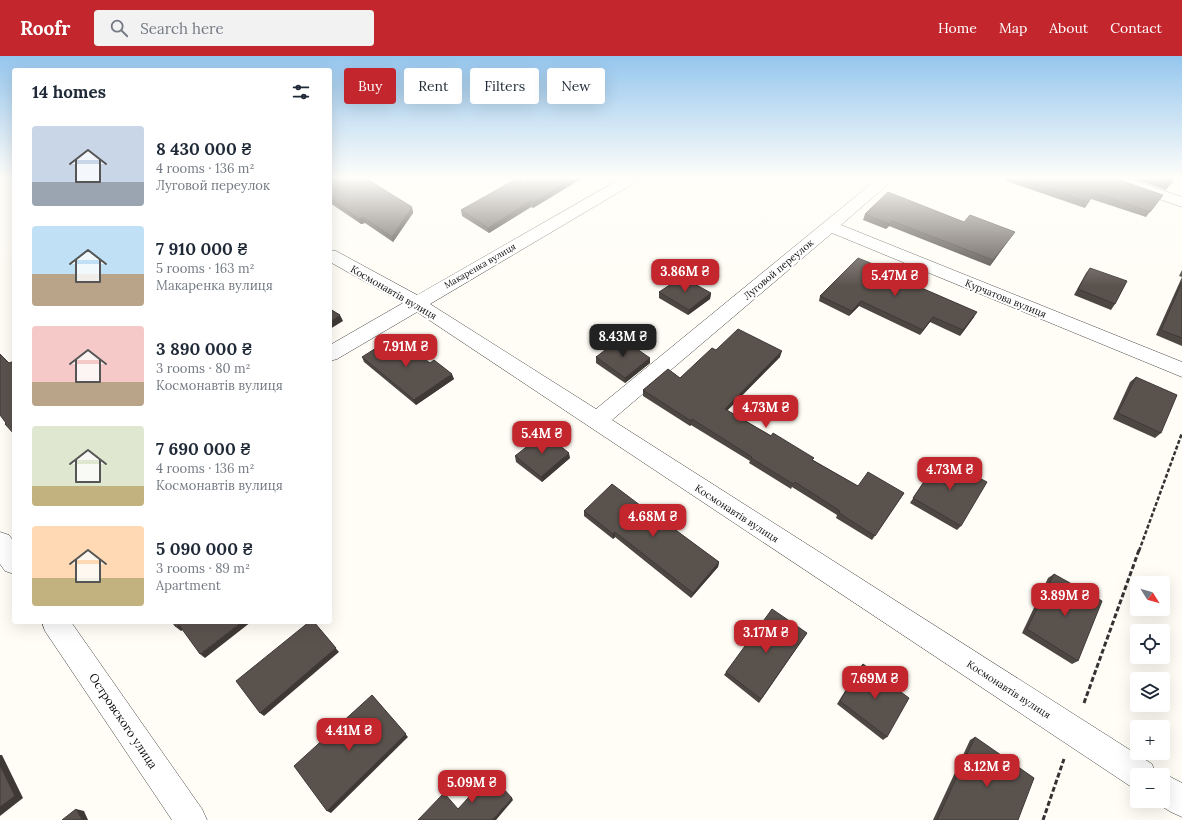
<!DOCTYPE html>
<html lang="en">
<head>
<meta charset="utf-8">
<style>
  body { margin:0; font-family:Lora,serif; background:#f2f2f3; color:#1f2937; height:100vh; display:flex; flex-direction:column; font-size:15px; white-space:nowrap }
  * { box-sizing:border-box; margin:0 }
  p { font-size:13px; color:#747a83 }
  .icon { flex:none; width:22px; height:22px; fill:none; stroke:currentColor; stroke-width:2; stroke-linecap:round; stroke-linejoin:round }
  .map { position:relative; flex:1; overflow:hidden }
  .details { position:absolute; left:12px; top:12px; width:320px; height:556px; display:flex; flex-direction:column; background:#fff; border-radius:4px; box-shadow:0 4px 16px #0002 }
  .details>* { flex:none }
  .banner { position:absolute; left:344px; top:12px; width:380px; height:36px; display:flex; gap:8px }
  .needle { width:26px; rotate:127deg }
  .controls { position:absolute; left:1130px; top:520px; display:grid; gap:8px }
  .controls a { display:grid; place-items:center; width:40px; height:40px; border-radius:4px; background:#fff; box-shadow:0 4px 16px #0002; font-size:20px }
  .price { position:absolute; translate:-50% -34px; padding:0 9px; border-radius:8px; background:#c4262e; color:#fff; font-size:13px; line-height:26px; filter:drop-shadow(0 1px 2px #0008) }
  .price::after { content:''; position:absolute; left:50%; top:24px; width:12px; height:9px; margin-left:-6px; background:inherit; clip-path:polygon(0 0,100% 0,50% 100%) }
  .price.active { background:#222; color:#fff }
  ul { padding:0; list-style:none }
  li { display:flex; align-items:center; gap:12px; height:100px; padding:0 20px }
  li span { display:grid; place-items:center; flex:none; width:112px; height:80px; border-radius:4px; color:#555 }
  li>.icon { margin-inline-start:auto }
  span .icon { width:48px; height:48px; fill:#fffc; stroke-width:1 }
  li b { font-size:17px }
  h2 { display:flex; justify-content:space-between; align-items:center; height:48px; padding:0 20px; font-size:17px }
  .chip { padding:0 14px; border-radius:4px; background:#fff; box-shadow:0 4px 16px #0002; font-size:14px; line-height:36px }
  .chip.active { background:#c4262e; color:#fff }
  header { display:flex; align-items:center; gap:24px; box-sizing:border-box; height:56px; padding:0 20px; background:#c4262e; color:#fff }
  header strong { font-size:19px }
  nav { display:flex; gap:22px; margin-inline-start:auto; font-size:14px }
  .search { width:280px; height:36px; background:#f2f2f3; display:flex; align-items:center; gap:10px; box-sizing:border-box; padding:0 14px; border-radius:4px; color:#747a83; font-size:15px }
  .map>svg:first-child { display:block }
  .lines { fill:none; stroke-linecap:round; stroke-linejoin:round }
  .minor-casing { stroke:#444; stroke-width:1 }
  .path-far1 { stroke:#333; stroke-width:2.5; stroke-dasharray:4 2; stroke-linecap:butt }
  .path { stroke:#333; stroke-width:3; stroke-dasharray:5 2.5; stroke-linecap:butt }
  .minor { fill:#fff; fill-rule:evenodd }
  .wall { fill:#4d4742 }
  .shaded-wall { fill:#3f3936 }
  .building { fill:#5a524d; stroke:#3f3936 }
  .labels { text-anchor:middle; stroke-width:4; stroke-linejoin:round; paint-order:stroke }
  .far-street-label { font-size:9px; fill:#111; stroke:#fff }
  .street-label { font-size:10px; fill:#111; stroke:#fff }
  .near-street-label { font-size:12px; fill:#111; stroke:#fff }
</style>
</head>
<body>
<header>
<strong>Roofr</strong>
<div class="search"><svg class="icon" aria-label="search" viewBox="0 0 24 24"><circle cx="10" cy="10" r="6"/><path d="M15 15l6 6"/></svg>Search here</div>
<nav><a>Home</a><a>Map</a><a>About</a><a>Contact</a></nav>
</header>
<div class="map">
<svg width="1182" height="764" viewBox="0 0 1182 764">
  <rect width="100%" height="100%" fill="#fffdf5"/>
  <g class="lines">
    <defs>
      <g id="minor">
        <path d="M 620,123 L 639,123 L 636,126 L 430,248 L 596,353 L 877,123 L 894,123 L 841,169 L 1182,306 L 1182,321 L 832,177 L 612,364 L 1152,708 L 1156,719 L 1137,719 L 1137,733 L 1130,730 L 417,256 L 337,303 L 330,305 L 330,289 L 403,247 L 330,206 L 330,194 L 336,195 L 417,239 Z"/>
        <path d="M 1107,123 L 1130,123 L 1182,141 L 1182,151 L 1110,126 Z"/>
        <path d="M 0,476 L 9,479 L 14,486 L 14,518 L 5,515 L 0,508 Z"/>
        <path d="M 42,566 L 71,566 L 202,753 L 207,764 L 172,764 L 45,575 Z"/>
        <path d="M 1163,717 L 1182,727 L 1182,761 L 1171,756 L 1153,745 L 1163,745 L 1163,719 L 1159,719 Z"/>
      </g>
    </defs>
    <use href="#minor" class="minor-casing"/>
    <path class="path-far1" d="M 1139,495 L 1182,377"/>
    <g class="path">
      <path d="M 1084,647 L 1139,494"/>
      <path d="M 1043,764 L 1064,703"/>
    </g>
    <use href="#minor" class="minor"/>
  </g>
  <g class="wall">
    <path d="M 330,123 L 412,151 L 413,157 L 393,186 L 365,167 L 361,168 L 330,147 Z"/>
    <path d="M 581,123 L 533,152 L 531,151 L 489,177 L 462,160 L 461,154 L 523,126 Z"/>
    <path d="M 1007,123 L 1116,123 L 1163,139 L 1146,161 L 1091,143 L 1085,152 L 1006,125 Z"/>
    <path d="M 1135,123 L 1174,123 L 1166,134 Z"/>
    <path d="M 865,158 L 964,166 L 1011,181 L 990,210 L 889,170 L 886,173 L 863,164 Z"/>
    <path d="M 1090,212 L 1115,248 L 1111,254 L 1074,239 L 1086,217 Z"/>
    <path d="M 1182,214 L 1182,221 L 1179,220 Z"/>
    <path d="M 1182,221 L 1182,290 L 1156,279 Z"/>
    <path d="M 918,230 L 974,261 L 960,280 L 930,266 L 920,279 L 859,250 L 849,260 L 819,245 L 820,240 Z"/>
    <path d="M 659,236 L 711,237 L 710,243 L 688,259 L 659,242 Z"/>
    <path d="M 716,294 L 780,301 L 727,354 L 858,430 L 904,437 L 872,484 L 836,462 L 837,459 L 792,431 L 791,433 L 749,407 L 750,405 L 691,369 L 690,370 L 643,340 L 643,334 L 680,322 Z"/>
    <path d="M 362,301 L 430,307 L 454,323 L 416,349 L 364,306 Z"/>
    <path d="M 596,301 L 650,302 L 650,307 L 625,327 L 596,307 Z"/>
    <path d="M 1136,321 L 1161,377 L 1155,382 L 1113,363 L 1130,326 Z"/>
    <path d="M 515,400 L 570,402 L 542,426 L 516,406 Z"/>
    <path d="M 936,407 L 961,470 L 957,474 L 910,447 Z"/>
    <path d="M 584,455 L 653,459 L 719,506 L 718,511 L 691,542 L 615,481 L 613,483 L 584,460 Z"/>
    <path d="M 1054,518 L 1078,605 L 1072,608 L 1022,577 L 1048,522 Z"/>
    <path d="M 807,577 L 759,647 L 724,619 L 726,616 Z"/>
    <path d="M 863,608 L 887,681 L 883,684 L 837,648 L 859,612 Z"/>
    <path d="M 975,681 L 1018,764 L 933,764 L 970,684 Z"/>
  </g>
  <g class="shaded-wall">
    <path d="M 572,123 L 581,123 L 533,152 L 533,147 Z"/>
    <path d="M 530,145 L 531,151 L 489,177 L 488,172 Z"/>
    <path d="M 412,151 L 413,157 L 393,186 L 392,181 Z"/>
    <path d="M 363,161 L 365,167 L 361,168 L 359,163 Z"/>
    <path d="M 892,165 L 889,170 L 886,173 L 889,168 Z"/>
    <path d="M 1015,176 L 1011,181 L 990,210 L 993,204 Z"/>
    <path d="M 711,237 L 710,243 L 688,259 L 689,254 Z"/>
    <path d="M 861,245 L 859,250 L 849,260 L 852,255 Z"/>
    <path d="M 977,256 L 974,261 L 960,280 L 963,274 Z"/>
    <path d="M 340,259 L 343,265 L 330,273 L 330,266 Z"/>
    <path d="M 933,261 L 930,266 L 920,279 L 923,274 Z"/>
    <path d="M 782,295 L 780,301 L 724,358 L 725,353 Z"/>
    <path d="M 650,302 L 650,307 L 625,327 L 625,322 Z"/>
    <path d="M 452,318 L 454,323 L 416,349 L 414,344 Z"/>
    <path d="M 692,363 L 691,369 L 690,370 L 691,365 Z"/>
    <path d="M 569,397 L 570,402 L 542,426 L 541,421 Z"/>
    <path d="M 615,476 L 615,481 L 613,483 L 613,478 Z"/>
    <path d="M 719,506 L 718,511 L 691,542 L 693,537 Z"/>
    <path d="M 242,566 L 251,566 L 205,602 L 200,598 Z"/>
    <path d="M 314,566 L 339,596 L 264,660 L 260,657 Z"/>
    <path d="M 179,569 L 184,573 L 181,575 L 176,571 Z"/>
    <path d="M 372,639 L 408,681 L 331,757 L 327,755 Z"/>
    <path d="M 0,699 L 2,699 L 23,742 L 0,760 Z"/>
    <path d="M 512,742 L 513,744 L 496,764 L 492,764 Z"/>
    <path d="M 76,753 L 84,755 L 88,764 L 82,764 Z"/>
  </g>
  <g class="building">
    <path d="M 330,123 L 367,123 L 412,151 L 392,181 L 363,161 L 359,163 L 330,142 Z"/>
    <path d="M 516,123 L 518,123 L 523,126 L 528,123 L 572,123 L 533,147 L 530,145 L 488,172 L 461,154 Z"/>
    <path d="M 1020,123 L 1116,123 L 1163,139 L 1150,156 L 1095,137 L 1088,146 Z"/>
    <path d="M 1154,123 L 1174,123 L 1170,129 Z"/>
    <path d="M 888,136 L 964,166 L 970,159 L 1015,176 L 993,204 L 892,165 L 889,168 L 865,158 Z"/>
    <path d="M 858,202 L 920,227 L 917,230 L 977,256 L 963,274 L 933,261 L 923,274 L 861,245 L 852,255 L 820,240 Z"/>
    <path d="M 1090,212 L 1127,225 L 1115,248 L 1078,233 Z"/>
    <path d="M 682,221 L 711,237 L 689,254 L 659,236 Z"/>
    <path d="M 1182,226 L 1182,282 L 1161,274 Z"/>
    <path d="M 330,253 L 340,259 L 330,266 Z"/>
    <path d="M 738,273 L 782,295 L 725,353 L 771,380 L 773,377 L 814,402 L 812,404 L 858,430 L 868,416 L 904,437 L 875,480 L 839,457 L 840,455 L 795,426 L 793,428 L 751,402 L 752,401 L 692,363 L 691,365 L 643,334 L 668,313 L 680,322 L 712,292 L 716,294 Z"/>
    <path d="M 395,280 L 430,307 L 434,304 L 452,318 L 414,344 L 362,301 Z"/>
    <path d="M 621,282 L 650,302 L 625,322 L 596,301 Z"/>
    <path d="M 0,298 L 9,307 L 14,305 L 14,378 L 5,368 L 6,367 L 0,359 Z"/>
    <path d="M 1136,321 L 1177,339 L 1161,377 L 1118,357 Z"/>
    <path d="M 544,377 L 569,397 L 541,421 L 515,400 Z"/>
    <path d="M 940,402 L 987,426 L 961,470 L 913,442 Z"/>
    <path d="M 612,428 L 653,459 L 654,458 L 719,506 L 693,537 L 615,476 L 613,478 L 584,455 Z"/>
    <path d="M 1054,518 L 1102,545 L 1078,605 L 1027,573 Z"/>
    <path d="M 772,553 L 807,577 L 761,643 L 726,616 Z"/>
    <path d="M 172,566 L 242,566 L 200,598 L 179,569 L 176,571 Z"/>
    <path d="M 309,566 L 314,566 L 336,592 L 260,657 L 236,625 Z"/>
    <path d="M 863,608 L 909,642 L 887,681 L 840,645 Z"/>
    <path d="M 372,639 L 406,678 L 327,755 L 294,710 Z"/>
    <path d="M 975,681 L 1034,722 L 1018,764 L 937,764 Z"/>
    <path d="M 0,709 L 15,740 L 0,751 Z"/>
    <path d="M 490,718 L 512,742 L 492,764 L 418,764 L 444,737 L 458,753 Z"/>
    <path d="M 76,753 L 82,764 L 62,764 Z"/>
  </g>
  <linearGradient id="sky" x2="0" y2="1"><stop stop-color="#95c6ee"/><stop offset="0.53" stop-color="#fffefa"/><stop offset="1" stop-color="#fffefa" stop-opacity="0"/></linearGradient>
  <rect width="1182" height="230" fill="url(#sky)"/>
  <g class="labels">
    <g class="far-street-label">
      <text transform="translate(480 210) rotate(-30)" y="3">Макаренка вулиця</text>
    </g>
    <g class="street-label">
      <text transform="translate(778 213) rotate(-40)" y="4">Луговой переулок</text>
      <text transform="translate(394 236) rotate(30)" y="4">Космонавтів вулиця</text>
      <text transform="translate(1006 242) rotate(22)" y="4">Курчатова вулиця</text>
      <text transform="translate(737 457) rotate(33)" y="4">Космонавтів вулиця</text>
      <text transform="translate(1009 633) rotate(33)" y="4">Космонавтів вулиця</text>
    </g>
    <g class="near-street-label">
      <text transform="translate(123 665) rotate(56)" y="4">Островского улица</text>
    </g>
  </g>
</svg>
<div class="controls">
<a><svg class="needle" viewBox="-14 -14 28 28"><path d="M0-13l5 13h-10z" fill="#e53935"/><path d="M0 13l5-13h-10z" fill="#747a83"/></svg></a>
<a><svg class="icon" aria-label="locate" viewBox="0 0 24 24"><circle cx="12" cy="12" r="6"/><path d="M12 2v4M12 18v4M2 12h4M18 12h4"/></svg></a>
<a><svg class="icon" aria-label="layers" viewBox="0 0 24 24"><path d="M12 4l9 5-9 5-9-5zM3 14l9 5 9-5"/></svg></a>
<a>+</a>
<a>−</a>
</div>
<b class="price" style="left:685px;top:237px">3.86M ₴</b>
<b class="price" style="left:895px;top:241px">5.47M ₴</b>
<b class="price active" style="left:623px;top:302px">8.43M ₴</b>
<b class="price" style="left:406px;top:312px">7.91M ₴</b>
<b class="price" style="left:766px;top:373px">4.73M ₴</b>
<b class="price" style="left:542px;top:399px">5.4M ₴</b>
<b class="price" style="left:950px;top:435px">4.73M ₴</b>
<b class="price" style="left:653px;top:482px">4.68M ₴</b>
<b class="price" style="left:1065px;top:561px">3.89M ₴</b>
<b class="price" style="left:766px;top:598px">3.17M ₴</b>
<b class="price" style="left:875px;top:644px">7.69M ₴</b>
<b class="price" style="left:349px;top:696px">4.41M ₴</b>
<b class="price" style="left:987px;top:732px">8.12M ₴</b>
<b class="price" style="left:472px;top:748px">5.09M ₴</b>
<div class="banner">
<a class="chip active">Buy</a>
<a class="chip">Rent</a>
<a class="chip">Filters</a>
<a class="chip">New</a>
</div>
<section class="details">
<h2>14 homes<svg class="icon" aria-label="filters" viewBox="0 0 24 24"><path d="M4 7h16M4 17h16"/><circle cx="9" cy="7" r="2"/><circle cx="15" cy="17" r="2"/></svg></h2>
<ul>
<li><span style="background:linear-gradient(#c9d6e8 70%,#9aa5b1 0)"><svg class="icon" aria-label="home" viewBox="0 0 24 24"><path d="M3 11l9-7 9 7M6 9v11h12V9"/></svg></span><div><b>8 430 000 ₴</b><p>4 rooms · 136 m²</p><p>Луговой переулок</p></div></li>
<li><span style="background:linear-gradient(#bfe0f5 60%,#b9a48a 0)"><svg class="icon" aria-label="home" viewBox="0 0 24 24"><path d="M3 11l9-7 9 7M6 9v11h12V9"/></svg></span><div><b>7 910 000 ₴</b><p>5 rooms · 163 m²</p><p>Макаренка вулиця</p></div></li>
<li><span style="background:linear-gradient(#f6c9c9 70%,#b9a48a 0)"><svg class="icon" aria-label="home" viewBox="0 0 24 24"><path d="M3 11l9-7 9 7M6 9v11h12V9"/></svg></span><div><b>3 890 000 ₴</b><p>3 rooms · 80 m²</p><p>Космонавтів вулиця</p></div></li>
<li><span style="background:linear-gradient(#dfe7d0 75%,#c2b280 0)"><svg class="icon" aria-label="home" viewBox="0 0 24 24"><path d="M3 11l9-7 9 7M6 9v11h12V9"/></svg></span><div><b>7 690 000 ₴</b><p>4 rooms · 136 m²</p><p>Космонавтів вулиця</p></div></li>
<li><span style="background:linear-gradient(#ffd9b3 65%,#c2b280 0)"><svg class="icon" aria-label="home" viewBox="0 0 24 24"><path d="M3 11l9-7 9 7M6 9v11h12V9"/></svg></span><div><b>5 090 000 ₴</b><p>3 rooms · 89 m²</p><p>Apartment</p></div></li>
</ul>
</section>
</div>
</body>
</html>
